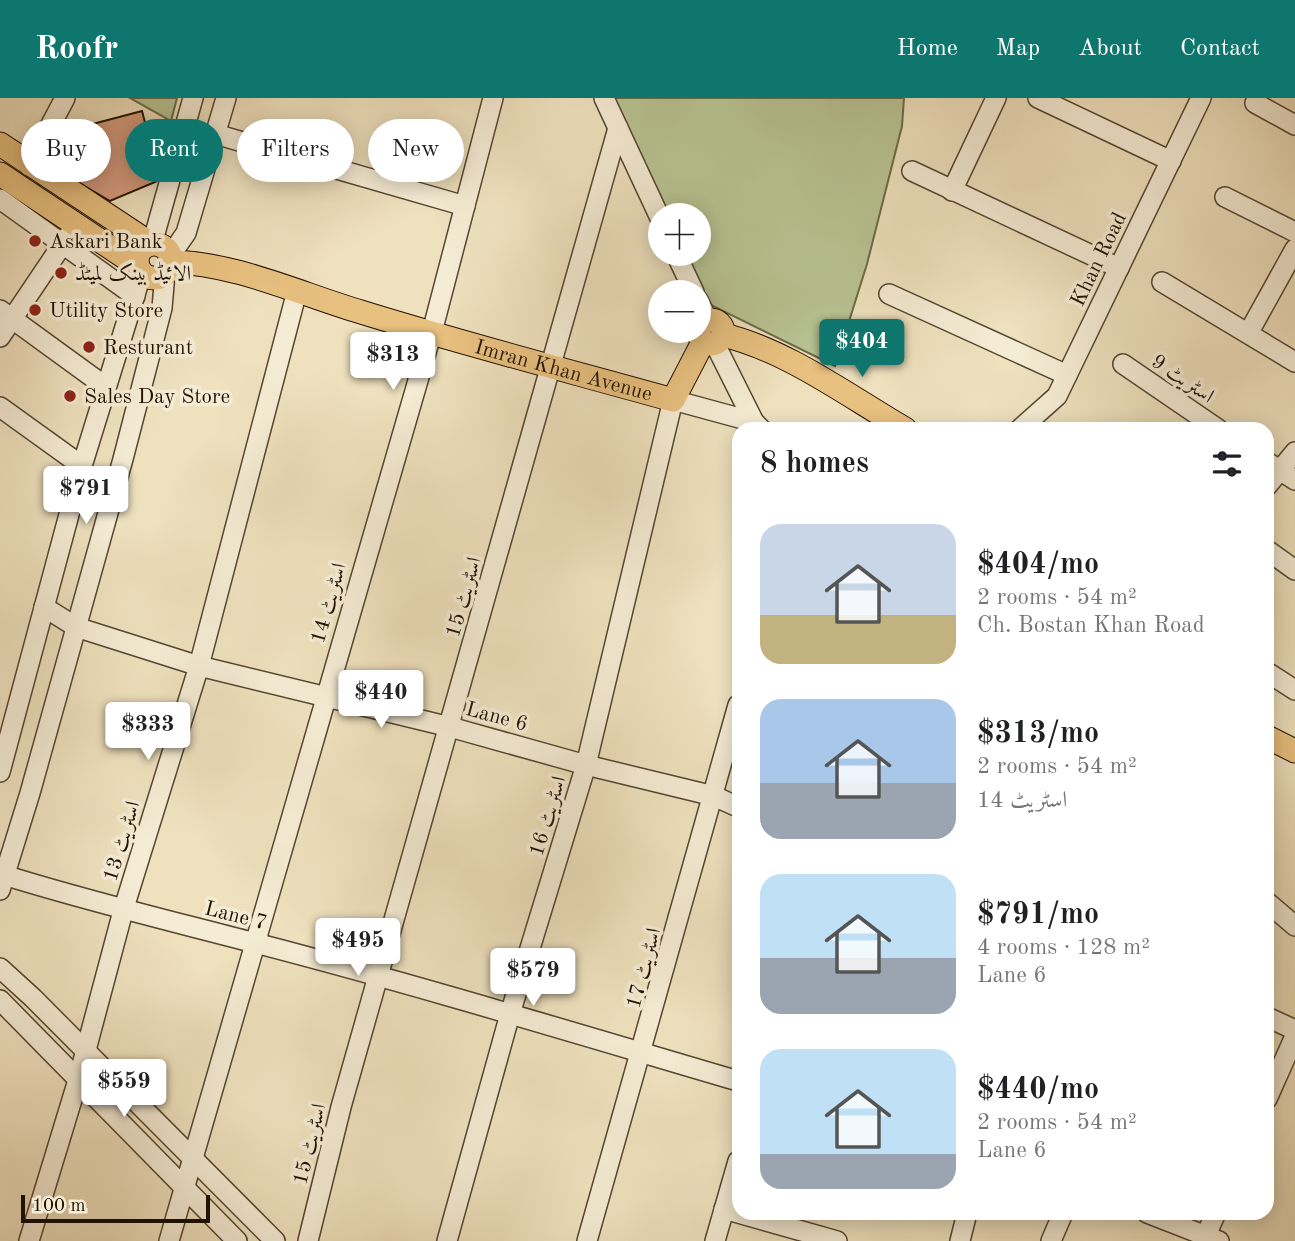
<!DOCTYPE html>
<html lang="en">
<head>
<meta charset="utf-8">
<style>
  body { margin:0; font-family:"Old Standard TT",Amiri,serif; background:#f2f2f2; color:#202124; height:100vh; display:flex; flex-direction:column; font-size:26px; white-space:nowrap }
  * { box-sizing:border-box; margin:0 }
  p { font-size:23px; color:#757577 }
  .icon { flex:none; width:38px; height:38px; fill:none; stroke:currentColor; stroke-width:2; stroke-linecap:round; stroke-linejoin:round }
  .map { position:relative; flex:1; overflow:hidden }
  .panel { position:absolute; left:732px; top:324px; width:542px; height:798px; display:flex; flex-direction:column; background:#fff; border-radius:21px; box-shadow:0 4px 18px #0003 }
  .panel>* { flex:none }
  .hud { position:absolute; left:21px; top:21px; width:606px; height:63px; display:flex; gap:14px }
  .fabs { position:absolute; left:648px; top:105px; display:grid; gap:14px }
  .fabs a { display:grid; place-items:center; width:63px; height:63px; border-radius:50%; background:#fff; box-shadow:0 4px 18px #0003; font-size:35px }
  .scale { position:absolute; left:21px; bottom:18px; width:189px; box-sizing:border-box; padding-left:7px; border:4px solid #221200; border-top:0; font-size:19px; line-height:24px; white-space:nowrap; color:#221200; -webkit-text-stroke:5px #f5ecd5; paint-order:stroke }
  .price { position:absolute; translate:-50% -60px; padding:0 16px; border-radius:7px; background:#fff; color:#222; font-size:23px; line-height:46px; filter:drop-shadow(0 2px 4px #0008) }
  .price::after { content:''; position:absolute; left:50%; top:42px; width:21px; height:16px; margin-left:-10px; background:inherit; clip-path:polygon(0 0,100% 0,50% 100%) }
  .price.active { background:#0f766e; color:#fff }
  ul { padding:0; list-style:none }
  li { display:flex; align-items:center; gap:21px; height:175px; padding:0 28px }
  li span { display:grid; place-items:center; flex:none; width:196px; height:140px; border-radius:21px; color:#555 }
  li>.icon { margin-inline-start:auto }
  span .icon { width:84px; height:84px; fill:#fffc; stroke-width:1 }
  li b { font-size:30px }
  h2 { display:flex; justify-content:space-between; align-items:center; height:84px; padding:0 28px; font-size:30px }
  .pill { padding:0 24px; border-radius:32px; background:#fff; box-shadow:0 4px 18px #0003; font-size:24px; line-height:63px }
  .pill.active { background:#0f766e; color:#fff }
  header { display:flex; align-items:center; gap:42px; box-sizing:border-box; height:98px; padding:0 35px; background:#0f766e; color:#fff }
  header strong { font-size:33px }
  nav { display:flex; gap:38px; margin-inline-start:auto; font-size:24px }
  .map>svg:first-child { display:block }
  .green { fill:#b8c392; stroke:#6d6a49; stroke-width:2 }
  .building { fill:#d59b7e; stroke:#221200; stroke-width:2 }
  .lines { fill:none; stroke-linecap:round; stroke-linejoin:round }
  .minor-casing { stroke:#554630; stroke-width:22 }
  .major-casing { stroke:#221200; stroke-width:25 }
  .minor { stroke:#f5ecd5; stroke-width:19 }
  .major { stroke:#e8c07f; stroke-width:23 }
  .poi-dot { fill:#8f2418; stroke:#f5ecd5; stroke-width:2.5 }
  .labels { text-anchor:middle; stroke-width:7; stroke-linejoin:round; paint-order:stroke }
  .poi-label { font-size:21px; fill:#221200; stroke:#f5ecd5; text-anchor:start }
  .street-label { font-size:21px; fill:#221200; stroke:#f5ecd5 }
</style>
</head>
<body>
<header>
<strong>Roofr</strong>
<nav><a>Home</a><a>Map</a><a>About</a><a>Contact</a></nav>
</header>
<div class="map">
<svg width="1295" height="1143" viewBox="0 0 1295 1143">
  <rect width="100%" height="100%" fill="#efe1be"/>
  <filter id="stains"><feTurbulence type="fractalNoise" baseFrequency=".00286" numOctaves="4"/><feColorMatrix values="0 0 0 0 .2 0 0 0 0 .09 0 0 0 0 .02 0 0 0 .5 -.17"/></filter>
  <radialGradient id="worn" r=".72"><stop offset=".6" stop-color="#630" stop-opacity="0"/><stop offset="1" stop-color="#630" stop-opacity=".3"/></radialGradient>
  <g class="green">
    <path d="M 130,0 L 177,0 L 171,23 Z"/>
    <path d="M 604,0 L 904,0 L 902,28 L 867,166 L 835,268 L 707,205 L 676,156 L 698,156 L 698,117 L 660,117 Z"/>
  </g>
  <path class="building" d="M 142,13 L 160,82 L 110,103 L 74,82 L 66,33 Z"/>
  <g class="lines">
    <defs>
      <g id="minor">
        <path d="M 604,0 L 660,120"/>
        <path d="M 1038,0 L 1171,63"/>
        <path d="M 1255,5 L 1295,27"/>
        <path d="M 215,36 L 465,108"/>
        <path d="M 29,68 L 65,0"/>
        <path d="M 912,73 L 1119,170"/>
        <path d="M 952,93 L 996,0"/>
        <path d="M 1225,99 L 1295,134"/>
        <path d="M 0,101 L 135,198"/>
        <path d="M 152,146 L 193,0"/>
        <path d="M 676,156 L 694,194"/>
        <path d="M 170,158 L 186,135 L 226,0"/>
        <path d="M 1162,184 L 1295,264"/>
        <path d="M 889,196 L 1067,277"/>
        <path d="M 698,202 L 708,223"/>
        <path d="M 0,212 L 106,289"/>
        <path d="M 1249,234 L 1295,151"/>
        <path d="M 0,239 L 68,138"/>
        <path d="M 715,246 L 757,330"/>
        <path d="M 1123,266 L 1218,331"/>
        <path d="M 0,309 L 82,368"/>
        <path d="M 1020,331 L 1057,298 L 1201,0"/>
        <path d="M 1267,364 L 1295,382"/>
        <path d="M 1267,388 L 1295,354"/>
        <path d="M 1267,452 L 1295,472"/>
        <path d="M 44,509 L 76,529 L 199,568 L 450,629 L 586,667 L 714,698 L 738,709"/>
        <path d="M 1267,574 L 1295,592"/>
        <path d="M 0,674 L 82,368 L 142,174"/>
        <path d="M 4,777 C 87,803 171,823 255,845 C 417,887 578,936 738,983"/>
        <path d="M 0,792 L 30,695 L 123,361 L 162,210 L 165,175"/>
        <path d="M 1267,804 L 1295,828"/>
        <path d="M 0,870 L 33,900 L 275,1143"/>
        <path d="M 0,902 L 237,1143"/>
        <path d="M 1267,919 L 1295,932"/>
        <path d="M 1267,1001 L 1295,938"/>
        <path d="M 724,1111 L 837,1143"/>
        <path d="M 1147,1115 L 1219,1143"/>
        <path d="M 1206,1137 L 1216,1115"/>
        <path d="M 29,1143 L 78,982 L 123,813 L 199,568 L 297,193"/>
        <path d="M 169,1143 L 432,234 L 493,0"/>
        <path d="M 308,1143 L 341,1009 L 618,30"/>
        <path d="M 447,1143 L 510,916 L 586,667 L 673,302 L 754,324 L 761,331"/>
        <path d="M 587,1143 L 738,607"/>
        <path d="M 715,1143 L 738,1063"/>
        <path d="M 960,1143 L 967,1115"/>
        <path d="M 1051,1143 L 1063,1115"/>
      </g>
      <g id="major">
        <path d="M 0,46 L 151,146"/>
        <path d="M 0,76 L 138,168"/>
        <circle cx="154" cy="163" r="17"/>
        <path id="s1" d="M 171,164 C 235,165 300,196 361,214 C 464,246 569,273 673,302 L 703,244"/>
        <circle cx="711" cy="234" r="12"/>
        <path d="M 723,237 C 787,252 848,298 905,331"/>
        <path d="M 1267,639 L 1295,653"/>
      </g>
    </defs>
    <use href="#minor" class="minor-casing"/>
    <use href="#major" class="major-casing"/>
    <use href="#minor" class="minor"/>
    <use href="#major" class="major"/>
  </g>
  <g class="poi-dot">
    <circle cx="35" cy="143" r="7"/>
    <circle cx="61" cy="175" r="7"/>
    <circle cx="35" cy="212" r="7"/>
    <circle cx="89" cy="249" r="7"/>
    <circle cx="70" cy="298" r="7"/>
  </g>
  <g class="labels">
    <g class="poi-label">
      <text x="49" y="150">Askari Bank</text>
      <text x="75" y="182">الائیڈ بینک لمیٹڈ</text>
      <text x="49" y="219">Utility Store</text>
      <text x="103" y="256">Resturant</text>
      <text x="84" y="305">Sales Day Store</text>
    </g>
    <g class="street-label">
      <text transform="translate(1098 161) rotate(-64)" y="7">Khan Road</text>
      <text dy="7" stroke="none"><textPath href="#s1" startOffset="408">Imran Khan Avenue</textPath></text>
      <text transform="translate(1183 280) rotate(34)" y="7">اسٹریٹ 9</text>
      <text transform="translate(463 499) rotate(-74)" y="7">اسٹریٹ 15</text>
      <text transform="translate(328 505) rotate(-74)" y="7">اسٹریٹ 14</text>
      <text transform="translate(497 618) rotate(15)" y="7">Lane 6</text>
      <text transform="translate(547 718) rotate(-73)" y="7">اسٹریٹ 16</text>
      <text transform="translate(121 743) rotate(-73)" y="7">اسٹریٹ 13</text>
      <text transform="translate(236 817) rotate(14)" y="7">Lane 7</text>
      <text transform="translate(643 870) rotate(-75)" y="7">اسٹریٹ 17</text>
      <text transform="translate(309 1046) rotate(-76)" y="7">اسٹریٹ 15</text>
    </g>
  </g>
  <rect width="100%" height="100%" filter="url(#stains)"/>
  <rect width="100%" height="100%" fill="url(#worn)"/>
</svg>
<div class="fabs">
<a>+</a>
<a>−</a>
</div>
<div class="scale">100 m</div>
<b class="price active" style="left:862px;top:281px">$404</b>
<b class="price" style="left:393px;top:294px">$313</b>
<b class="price" style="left:86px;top:428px">$791</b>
<b class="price" style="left:381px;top:632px">$440</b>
<b class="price" style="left:148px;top:664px">$333</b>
<b class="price" style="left:358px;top:880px">$495</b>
<b class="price" style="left:533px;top:910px">$579</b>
<b class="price" style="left:124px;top:1021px">$559</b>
<div class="hud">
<a class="pill">Buy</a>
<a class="pill active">Rent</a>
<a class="pill">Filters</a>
<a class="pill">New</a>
</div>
<section class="panel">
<h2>8 homes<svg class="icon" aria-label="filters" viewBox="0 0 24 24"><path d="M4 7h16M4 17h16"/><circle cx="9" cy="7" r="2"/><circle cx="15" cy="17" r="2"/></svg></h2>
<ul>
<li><span style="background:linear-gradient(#c9d6e8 65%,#c2b280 0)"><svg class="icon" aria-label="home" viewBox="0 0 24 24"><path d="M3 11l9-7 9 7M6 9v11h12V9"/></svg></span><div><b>$404/mo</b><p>2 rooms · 54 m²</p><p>Ch. Bostan Khan Road</p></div></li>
<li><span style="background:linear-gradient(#a9c7e8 60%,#9aa5b1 0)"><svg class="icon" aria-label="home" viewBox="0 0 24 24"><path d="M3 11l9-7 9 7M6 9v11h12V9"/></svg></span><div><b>$313/mo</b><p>2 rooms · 54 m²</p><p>اسٹریٹ 14</p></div></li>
<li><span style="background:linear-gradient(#bfe0f5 60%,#9aa5b1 0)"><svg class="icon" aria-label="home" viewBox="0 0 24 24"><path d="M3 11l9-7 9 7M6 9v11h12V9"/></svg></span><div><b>$791/mo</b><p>4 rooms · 128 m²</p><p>Lane 6</p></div></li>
<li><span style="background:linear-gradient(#bfe0f5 75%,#9aa5b1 0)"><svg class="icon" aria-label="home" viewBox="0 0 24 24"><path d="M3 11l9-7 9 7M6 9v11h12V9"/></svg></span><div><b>$440/mo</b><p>2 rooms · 54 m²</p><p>Lane 6</p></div></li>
</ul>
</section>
</div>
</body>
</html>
